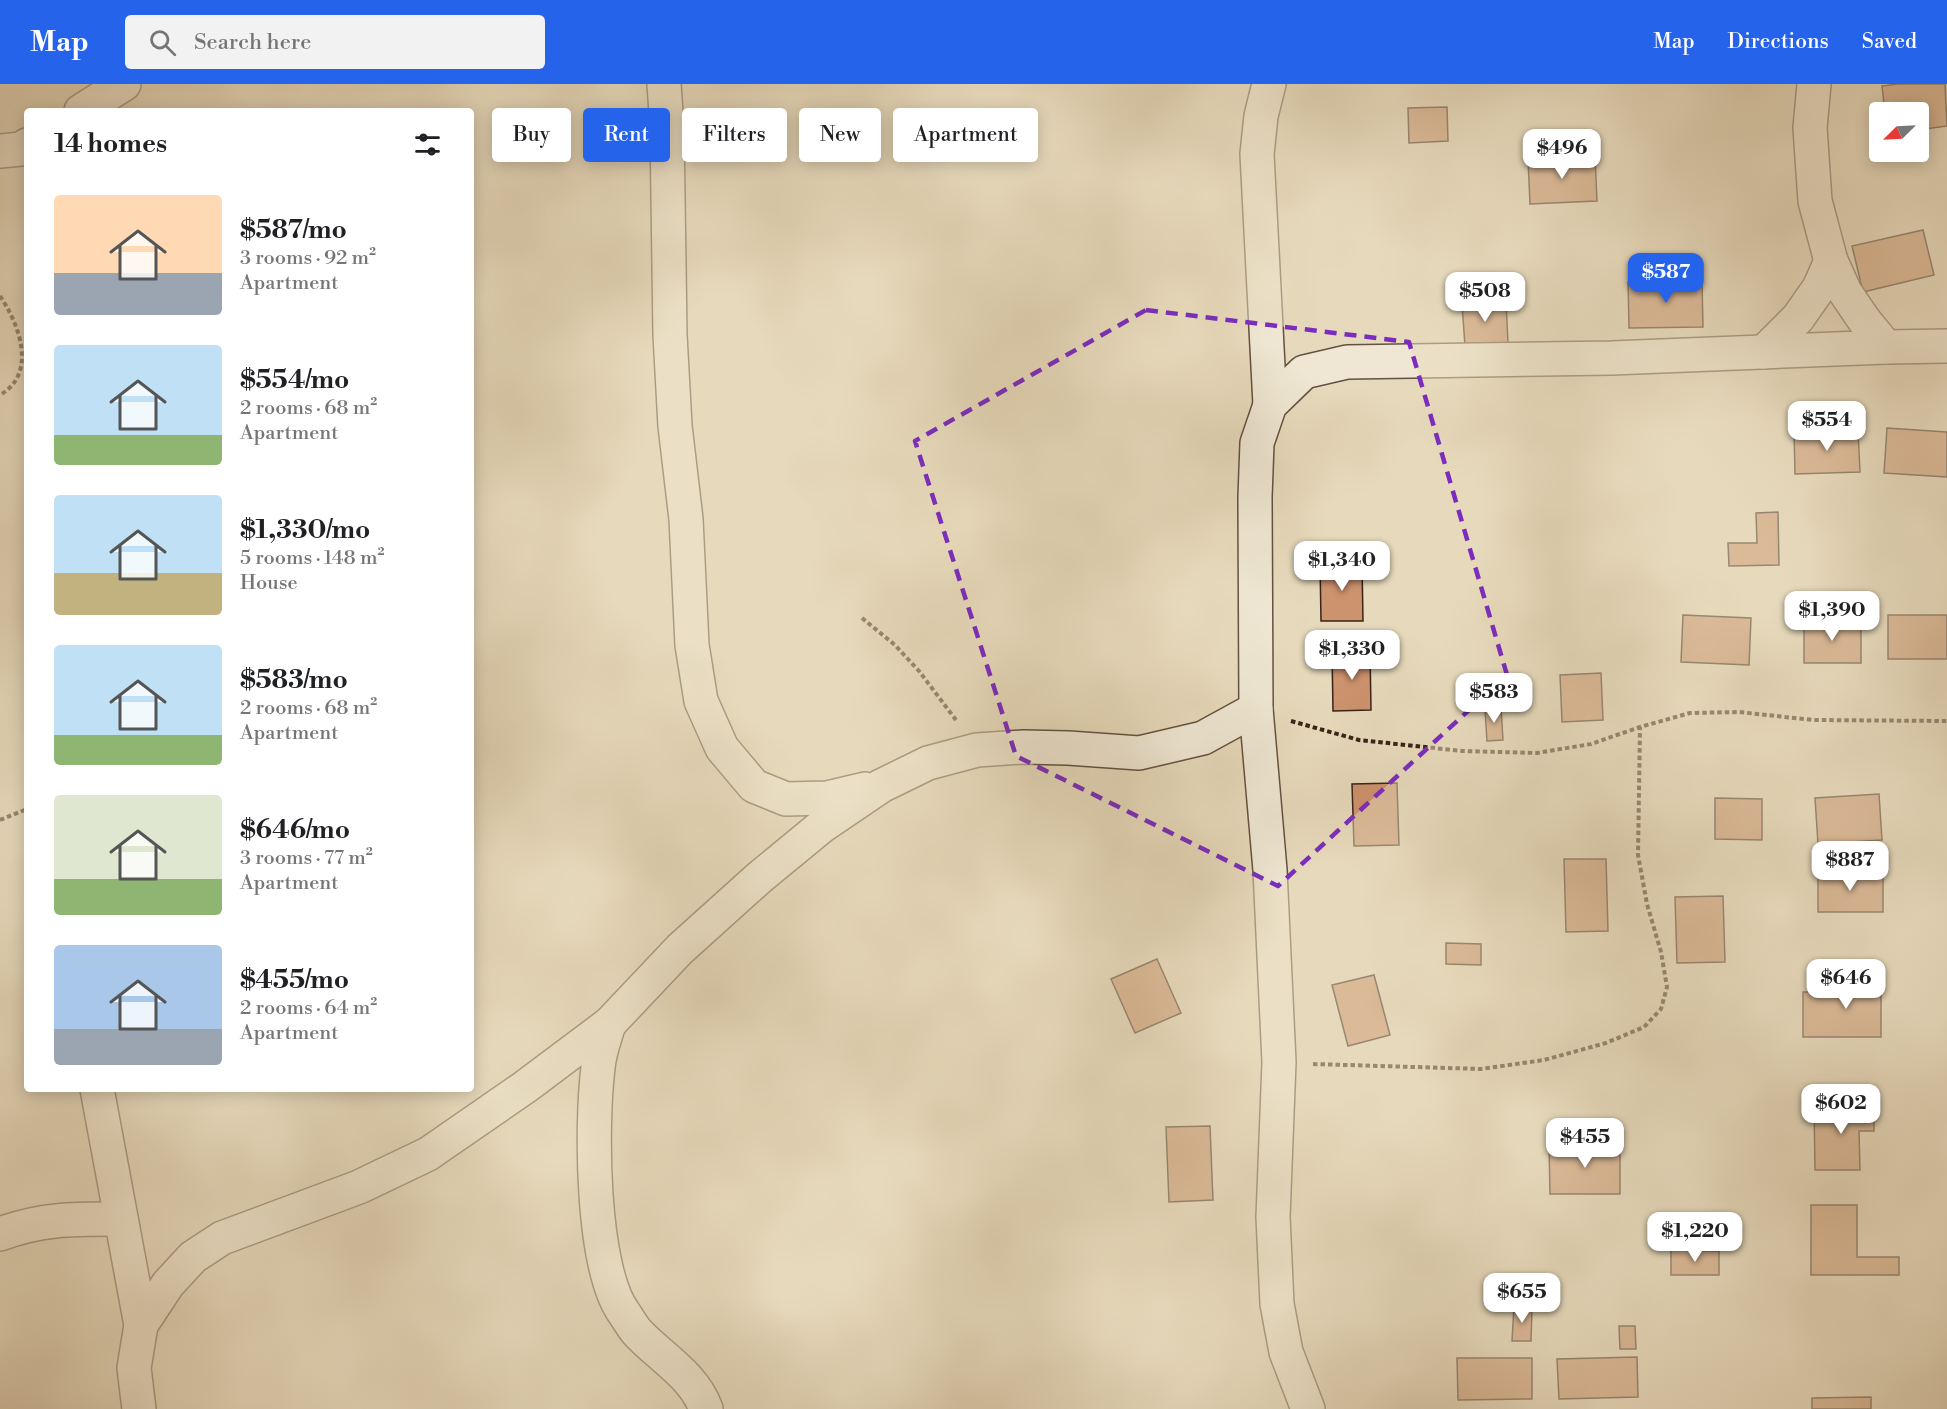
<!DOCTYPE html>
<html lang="en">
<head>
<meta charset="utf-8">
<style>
  body { margin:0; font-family:"Libre Bodoni",serif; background:#f2f2f2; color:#202124; height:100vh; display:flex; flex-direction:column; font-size:22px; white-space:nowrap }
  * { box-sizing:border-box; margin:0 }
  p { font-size:20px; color:#757577 }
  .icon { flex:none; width:33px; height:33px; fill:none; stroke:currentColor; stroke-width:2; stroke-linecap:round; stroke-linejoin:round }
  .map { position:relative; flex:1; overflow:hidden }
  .panel { position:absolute; left:24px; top:24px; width:450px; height:984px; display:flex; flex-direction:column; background:#fff; border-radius:6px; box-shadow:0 3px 15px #0003 }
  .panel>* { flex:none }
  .guide { position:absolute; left:492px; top:24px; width:570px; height:54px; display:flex; gap:12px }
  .needle { width:39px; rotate:246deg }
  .buttons { position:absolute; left:1869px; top:18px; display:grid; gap:12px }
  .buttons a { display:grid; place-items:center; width:60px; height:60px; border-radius:6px; background:#fff; box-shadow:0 3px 15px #0003; font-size:30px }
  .price { position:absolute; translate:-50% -51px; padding:0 14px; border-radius:12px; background:#fff; color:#222; font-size:20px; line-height:39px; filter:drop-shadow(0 2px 3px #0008) }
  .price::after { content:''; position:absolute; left:50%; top:36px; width:18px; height:14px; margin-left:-9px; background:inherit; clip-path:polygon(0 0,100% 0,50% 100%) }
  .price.active { background:#2563eb; color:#fff }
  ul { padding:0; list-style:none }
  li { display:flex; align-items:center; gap:18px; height:150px; padding:0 30px }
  li span { display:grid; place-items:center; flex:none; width:168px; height:120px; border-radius:6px; color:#555 }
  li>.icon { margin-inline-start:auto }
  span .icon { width:72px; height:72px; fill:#fffc; stroke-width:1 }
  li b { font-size:26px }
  h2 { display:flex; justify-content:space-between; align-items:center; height:72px; padding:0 30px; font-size:26px }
  .tag { padding:0 21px; border-radius:6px; background:#fff; box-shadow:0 3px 15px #0003; font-size:21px; line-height:54px }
  .tag.active { background:#2563eb; color:#fff }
  header { display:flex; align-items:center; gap:36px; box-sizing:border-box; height:84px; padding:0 30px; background:#2563eb; color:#fff }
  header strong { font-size:28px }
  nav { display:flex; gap:33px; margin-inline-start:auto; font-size:21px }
  .search { width:420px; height:54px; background:#f2f2f2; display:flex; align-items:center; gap:15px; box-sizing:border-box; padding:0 21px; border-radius:6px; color:#757577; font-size:22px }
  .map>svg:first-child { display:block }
  .building { fill:#cd926e; stroke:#382317; stroke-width:1.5 }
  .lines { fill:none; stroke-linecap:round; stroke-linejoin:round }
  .minor-casing { stroke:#645140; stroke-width:36 }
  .path { stroke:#382317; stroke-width:4; stroke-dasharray:4.5 3; stroke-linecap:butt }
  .minor { stroke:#efe7d3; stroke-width:33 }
  .marked { fill:none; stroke:#7b2cbf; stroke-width:4.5; stroke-dasharray:12 8; stroke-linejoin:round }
</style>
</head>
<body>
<header>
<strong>Map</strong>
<div class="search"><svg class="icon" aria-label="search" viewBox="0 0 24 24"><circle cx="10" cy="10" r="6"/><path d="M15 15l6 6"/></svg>Search here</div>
<nav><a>Map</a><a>Directions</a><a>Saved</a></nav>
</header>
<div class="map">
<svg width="1947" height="1325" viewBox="0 0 1947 1325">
  <rect width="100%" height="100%" fill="#e7dabc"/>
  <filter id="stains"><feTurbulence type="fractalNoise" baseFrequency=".00333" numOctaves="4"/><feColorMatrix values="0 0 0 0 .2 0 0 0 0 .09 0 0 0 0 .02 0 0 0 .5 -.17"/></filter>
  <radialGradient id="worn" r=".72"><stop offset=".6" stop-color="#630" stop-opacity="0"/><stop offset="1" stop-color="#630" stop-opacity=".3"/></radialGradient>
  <g class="building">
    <path d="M 1898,0 L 1945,0 L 1947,42 L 1918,46 L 1918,28 L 1885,28 L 1882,2 Z"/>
    <path d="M 1447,23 L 1448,57 L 1409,59 L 1408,24 Z"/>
    <path d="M 1595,72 L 1597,117 L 1530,120 L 1528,75 Z"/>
    <path d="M 1923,146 L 1934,191 L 1863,208 L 1852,162 Z"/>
    <path d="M 1702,197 L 1703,243 L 1629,244 L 1628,198 Z"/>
    <path d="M 1506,217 L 1508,259 L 1465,262 L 1462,220 Z"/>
    <path d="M 1887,344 L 1947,348 L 1947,393 L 1884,389 Z"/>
    <path d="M 1858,346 L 1860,388 L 1795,390 L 1794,347 Z"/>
    <path d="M 1778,428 L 1779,481 L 1729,482 L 1728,459 L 1757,459 L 1756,429 Z"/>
    <path d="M 1320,479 L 1362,479 L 1363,537 L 1321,537 Z"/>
    <path d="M 1683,531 L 1751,534 L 1749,581 L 1681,578 Z"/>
    <rect x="1888" y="531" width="59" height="44"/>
    <rect x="1804" y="537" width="57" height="42"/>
    <path d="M 1370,567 L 1371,626 L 1333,627 L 1332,568 Z"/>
    <path d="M 1601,589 L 1603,636 L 1562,638 L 1560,591 Z"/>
    <path d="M 1501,624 L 1503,656 L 1487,657 L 1485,625 Z"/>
    <path d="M 1397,699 L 1399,761 L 1354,762 L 1352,700 Z"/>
    <path d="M 1879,710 L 1882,756 L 1818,760 L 1815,714 Z"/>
    <path d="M 1715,714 L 1762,715 L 1762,756 L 1715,755 Z"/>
    <path d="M 1564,775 L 1606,775 L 1608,847 L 1566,848 Z"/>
    <rect x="1818" y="789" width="65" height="39"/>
    <path d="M 1723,812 L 1725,878 L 1677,879 L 1675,813 Z"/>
    <path d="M 1446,859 L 1481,860 L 1481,881 L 1446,880 Z"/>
    <path d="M 1157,875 L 1181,929 L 1135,949 L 1111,895 Z"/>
    <path d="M 1850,888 L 1881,888 L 1881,953 L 1803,953 L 1803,908 L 1849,908 Z"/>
    <path d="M 1374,891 L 1390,951 L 1348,962 L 1332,901 Z"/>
    <path d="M 1874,1020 L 1874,1047 L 1859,1047 L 1860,1086 L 1815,1086 L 1814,1021 Z"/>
    <path d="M 1210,1042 L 1213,1116 L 1169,1118 L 1166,1043 Z"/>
    <path d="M 1549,1061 L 1620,1061 L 1620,1110 L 1550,1110 Z"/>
    <path d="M 1811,1121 L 1857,1121 L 1857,1173 L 1899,1173 L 1899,1191 L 1811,1191 Z"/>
    <path d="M 1671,1166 L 1719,1167 L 1719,1191 L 1671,1191 Z"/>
    <path d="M 1514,1222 L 1532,1223 L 1531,1257 L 1512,1257 Z"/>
    <path d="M 1619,1242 L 1635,1242 L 1636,1265 L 1620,1265 Z"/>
    <path d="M 1637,1273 L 1638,1313 L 1559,1315 L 1557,1275 Z"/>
    <path d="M 1457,1274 L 1532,1274 L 1532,1315 L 1458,1316 Z"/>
    <path d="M 1871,1313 L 1871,1325 L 1812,1325 L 1812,1314 Z"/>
  </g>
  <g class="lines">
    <defs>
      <g id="minor">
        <path d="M 664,0 L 667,43 L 670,251 L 675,342 L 686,435 L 692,561 L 701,617 L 722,664 L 754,702 L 786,715 L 827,714 L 865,705"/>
        <path d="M 1269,0 L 1261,32 L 1257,70 L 1270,321"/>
        <path d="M 1814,0 L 1810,44 L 1815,117 L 1831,177 L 1845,208 L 1864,236 L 1886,263"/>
        <path d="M 81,27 L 124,0"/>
        <path d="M 0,67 L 21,65 L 27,61"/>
        <path d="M 1764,268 L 1798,234 L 1819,204 L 1831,177"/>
        <path d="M 609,940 C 605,954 599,969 598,984 C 591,1040 591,1184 624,1229 C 628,1235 632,1242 637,1248 C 660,1273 694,1291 706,1325"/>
        <path d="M 97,1005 L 141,1241"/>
        <path d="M 0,1150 C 43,1134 76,1135 121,1135"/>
        <path d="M 139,1325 L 134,1284 L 141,1241 L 168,1200 L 193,1173 L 222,1154 L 359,1103 L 428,1070 L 525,1003 L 609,940 L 680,865 L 760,793 L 822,742 L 881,702 L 928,679 L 977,666 L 1023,663 L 1068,664 L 1139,669 L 1203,654 L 1256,625"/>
        <path d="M 1308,1325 L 1286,1268 L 1277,1220 L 1273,1133 L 1279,978 L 1270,786 L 1256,625 L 1255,413 L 1257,359 L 1270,321 L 1304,288 L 1347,278 L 1612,274 L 1886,263 L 1947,262"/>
      </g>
    </defs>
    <use href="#minor" class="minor-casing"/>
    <g class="path">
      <path d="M 0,212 C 19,240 38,289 0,311"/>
      <path d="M 862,534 L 895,561 L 919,587 L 956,636"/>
      <path d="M 1291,637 L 1359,656 L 1462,667 L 1537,669 L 1591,660 L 1640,643 L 1690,629 L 1739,628 L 1813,636 L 1947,637"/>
      <path d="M 0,736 L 27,725"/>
      <path d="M 1313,980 L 1481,985 L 1544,976 L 1606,959 L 1644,943 L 1661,925 L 1667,903 L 1661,868 L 1647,820 L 1638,771 L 1640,643"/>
    </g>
    <use href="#minor" class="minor"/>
  </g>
  <path d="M0 0H1947V1325H0ZM 1146,226 L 1409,258 L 1507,591 L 1278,802 L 1016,672 L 915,357 Z" fill="#e7dabc" fill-opacity=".55" fill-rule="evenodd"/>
  <path class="marked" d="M 1146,226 L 1409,258 L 1507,591 L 1278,802 L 1016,672 L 915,357 Z"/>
  <rect width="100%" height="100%" filter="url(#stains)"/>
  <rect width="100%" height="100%" fill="url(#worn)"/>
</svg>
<div class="buttons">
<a><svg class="needle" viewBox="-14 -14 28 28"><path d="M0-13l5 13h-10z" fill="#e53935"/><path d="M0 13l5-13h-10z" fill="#757577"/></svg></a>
</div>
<b class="price" style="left:1562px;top:96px">$496</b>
<b class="price active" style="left:1666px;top:220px">$587</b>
<b class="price" style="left:1485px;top:239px">$508</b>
<b class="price" style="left:1827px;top:368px">$554</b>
<b class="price" style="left:1342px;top:508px">$1,340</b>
<b class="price" style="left:1832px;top:558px">$1,390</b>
<b class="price" style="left:1352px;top:597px">$1,330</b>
<b class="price" style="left:1494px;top:640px">$583</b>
<b class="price" style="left:1850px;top:808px">$887</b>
<b class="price" style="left:1846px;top:926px">$646</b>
<b class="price" style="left:1841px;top:1051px">$602</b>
<b class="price" style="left:1585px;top:1085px">$455</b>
<b class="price" style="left:1695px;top:1179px">$1,220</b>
<b class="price" style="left:1522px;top:1240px">$655</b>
<div class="guide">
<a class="tag">Buy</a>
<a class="tag active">Rent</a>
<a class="tag">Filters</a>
<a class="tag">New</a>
<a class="tag">Apartment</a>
</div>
<section class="panel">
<h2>14 homes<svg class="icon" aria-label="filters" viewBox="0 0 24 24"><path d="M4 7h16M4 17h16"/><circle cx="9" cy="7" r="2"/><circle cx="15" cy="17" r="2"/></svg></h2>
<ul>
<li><span style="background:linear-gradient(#ffd9b3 65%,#9aa5b1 0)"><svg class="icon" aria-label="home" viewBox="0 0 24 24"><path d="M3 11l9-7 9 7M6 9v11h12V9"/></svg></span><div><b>$587/mo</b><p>3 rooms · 92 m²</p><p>Apartment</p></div></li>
<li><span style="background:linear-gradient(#bfe0f5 75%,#8fb573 0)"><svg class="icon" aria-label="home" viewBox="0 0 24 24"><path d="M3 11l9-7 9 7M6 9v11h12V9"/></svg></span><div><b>$554/mo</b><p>2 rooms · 68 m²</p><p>Apartment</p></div></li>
<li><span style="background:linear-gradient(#bfe0f5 65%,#c2b280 0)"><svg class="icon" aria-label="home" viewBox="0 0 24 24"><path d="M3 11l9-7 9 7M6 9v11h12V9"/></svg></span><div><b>$1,330/mo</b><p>5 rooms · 148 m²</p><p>House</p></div></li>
<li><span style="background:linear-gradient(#bfe0f5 75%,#8fb573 0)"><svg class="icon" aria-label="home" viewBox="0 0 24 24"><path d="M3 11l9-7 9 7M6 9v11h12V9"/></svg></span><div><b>$583/mo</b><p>2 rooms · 68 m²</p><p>Apartment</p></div></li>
<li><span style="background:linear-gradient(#dfe7d0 70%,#8fb573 0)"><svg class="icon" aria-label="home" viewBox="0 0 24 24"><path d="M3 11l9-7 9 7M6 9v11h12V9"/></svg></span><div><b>$646/mo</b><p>3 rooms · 77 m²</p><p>Apartment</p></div></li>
<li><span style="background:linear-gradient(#a9c7e8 70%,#9aa5b1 0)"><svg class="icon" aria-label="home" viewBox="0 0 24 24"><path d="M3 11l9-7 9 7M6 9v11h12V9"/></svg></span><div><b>$455/mo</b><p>2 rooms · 64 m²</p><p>Apartment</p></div></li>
</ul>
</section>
</div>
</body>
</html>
